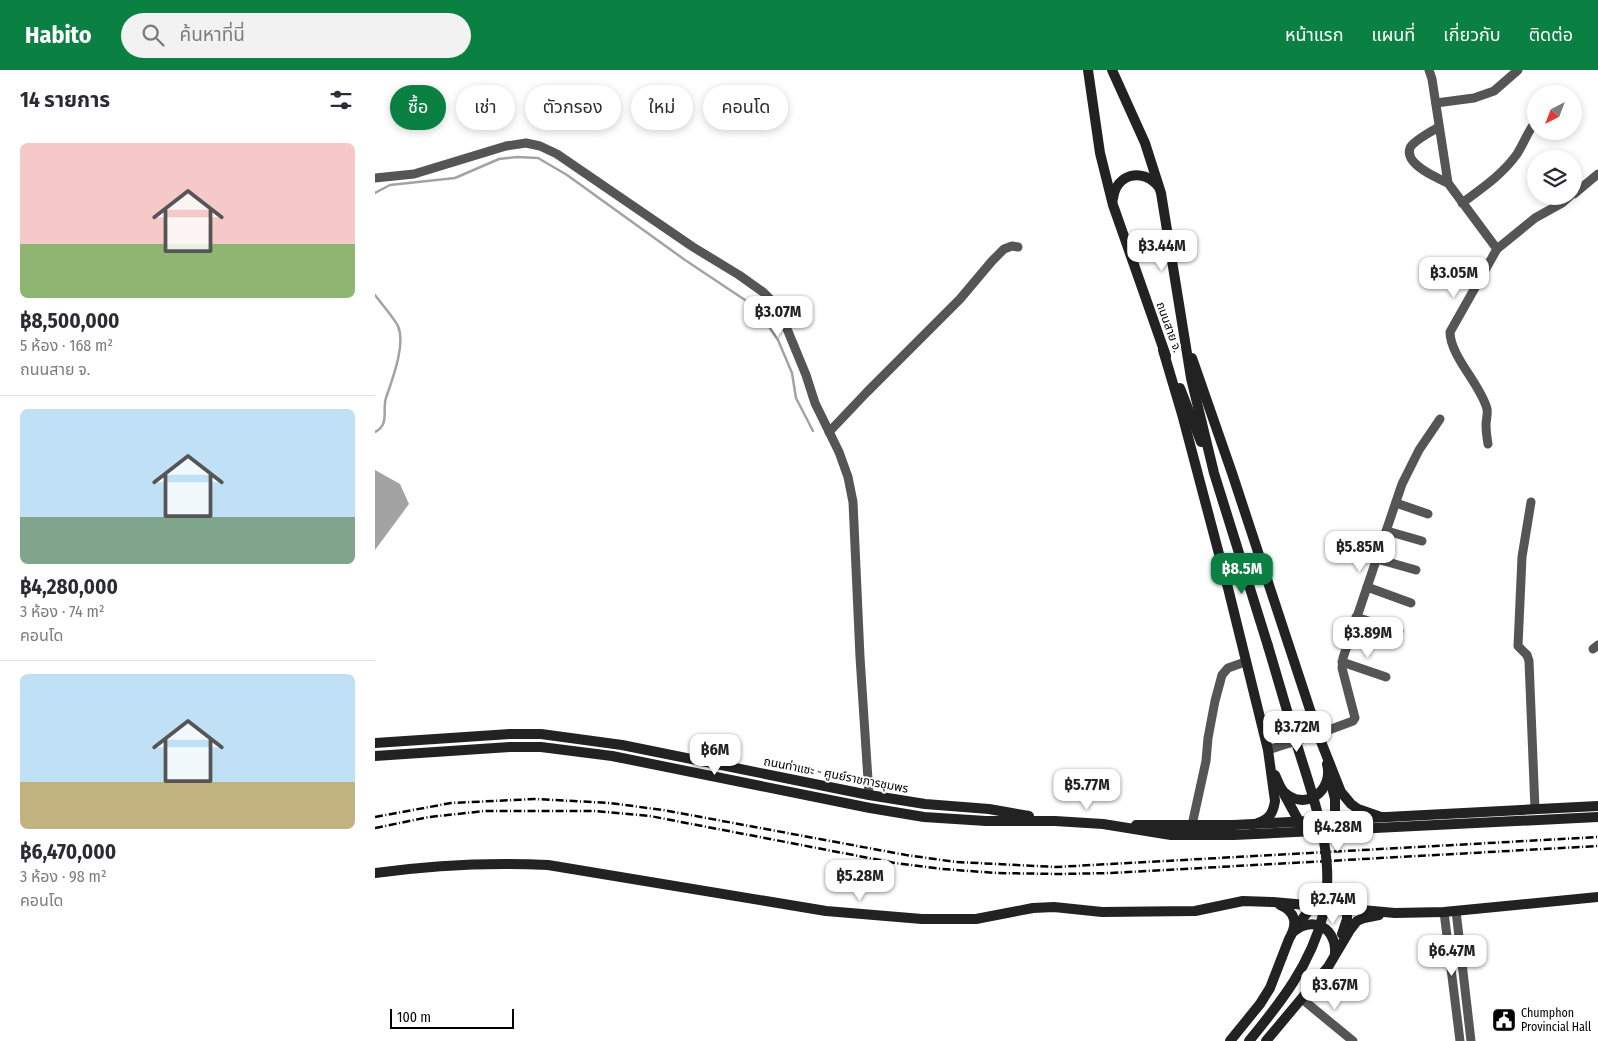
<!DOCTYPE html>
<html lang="th">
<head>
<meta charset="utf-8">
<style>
  body { margin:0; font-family:"Fira Sans Condensed","Noto Sans Thai",sans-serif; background:#f2f2f3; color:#2b2b33; height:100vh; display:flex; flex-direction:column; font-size:19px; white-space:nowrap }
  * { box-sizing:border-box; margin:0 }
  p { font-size:16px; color:#7c7c81 }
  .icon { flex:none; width:28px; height:28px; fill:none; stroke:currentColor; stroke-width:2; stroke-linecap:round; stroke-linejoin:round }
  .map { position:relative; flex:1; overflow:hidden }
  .side { display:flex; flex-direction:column; background:#fff; width:375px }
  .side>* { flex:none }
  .banner { position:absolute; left:15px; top:15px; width:475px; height:45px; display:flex; gap:10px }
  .needle { width:32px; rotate:222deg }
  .fabs { position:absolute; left:1152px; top:15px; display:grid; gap:10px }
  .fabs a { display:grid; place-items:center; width:55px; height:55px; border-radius:50%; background:#fff; box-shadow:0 2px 8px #0003; font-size:25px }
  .scale { position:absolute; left:15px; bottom:12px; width:124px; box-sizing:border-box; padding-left:5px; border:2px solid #000; border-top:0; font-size:14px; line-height:18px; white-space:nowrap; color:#000; -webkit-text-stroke:4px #fff; paint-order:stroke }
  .price { position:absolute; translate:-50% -42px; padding:0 11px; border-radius:10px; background:#fff; color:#222; font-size:16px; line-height:32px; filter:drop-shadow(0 1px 2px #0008) }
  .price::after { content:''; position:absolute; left:50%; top:30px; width:15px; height:11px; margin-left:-8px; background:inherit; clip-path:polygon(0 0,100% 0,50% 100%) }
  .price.on { background:#0b8043; color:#fff }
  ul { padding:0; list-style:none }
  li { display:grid; align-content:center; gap:10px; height:265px; padding:0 20px }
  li+li { border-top:1px solid #e1e1e2 }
  li span { display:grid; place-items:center; height:155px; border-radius:8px; color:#555 }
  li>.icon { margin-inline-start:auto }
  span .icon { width:90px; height:90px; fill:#fffc; stroke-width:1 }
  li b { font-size:21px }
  h2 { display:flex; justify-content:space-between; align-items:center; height:60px; padding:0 20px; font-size:21px }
  .chip { padding:0 18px; border-radius:22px; background:#fff; box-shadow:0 2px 8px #0003; font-size:18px; line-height:45px }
  .chip.on { background:#0b8043; color:#fff }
  header { display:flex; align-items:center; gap:30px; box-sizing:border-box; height:70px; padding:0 25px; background:#0b8043; color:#fff }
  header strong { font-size:24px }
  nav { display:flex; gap:28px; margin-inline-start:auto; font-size:18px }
  .search { width:350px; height:45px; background:#f2f2f3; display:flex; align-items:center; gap:12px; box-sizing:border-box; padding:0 18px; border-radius:28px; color:#7c7c81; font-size:19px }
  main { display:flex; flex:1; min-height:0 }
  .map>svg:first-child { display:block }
  .water { fill:#a3a3a3 }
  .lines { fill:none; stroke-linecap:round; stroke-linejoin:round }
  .stream { stroke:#a3a3a3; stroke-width:2.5 }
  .street { stroke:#555; stroke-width:9 }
  .secondary { stroke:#222; stroke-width:10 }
  .rail { stroke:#000; stroke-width:2.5; stroke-dasharray:8 2.5 1 2.5; stroke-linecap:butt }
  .secondary-bridge { stroke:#222; stroke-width:10 }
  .labels { text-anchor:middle; stroke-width:4; stroke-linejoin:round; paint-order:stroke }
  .street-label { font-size:12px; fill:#000; stroke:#fff }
  .poi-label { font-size:12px; fill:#000; stroke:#fff; text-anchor:start }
</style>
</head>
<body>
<header>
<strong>Habito</strong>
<div class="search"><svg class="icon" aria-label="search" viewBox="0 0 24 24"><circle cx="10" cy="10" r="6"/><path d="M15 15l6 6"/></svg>ค้นหาที่นี่</div>
<nav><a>หน้าแรก</a><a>แผนที่</a><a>เกี่ยวกับ</a><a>ติดต่อ</a></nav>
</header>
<main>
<section class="side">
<h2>14 รายการ<svg class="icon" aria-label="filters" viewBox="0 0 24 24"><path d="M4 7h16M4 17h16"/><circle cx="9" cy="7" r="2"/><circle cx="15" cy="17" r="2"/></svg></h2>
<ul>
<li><span style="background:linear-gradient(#f6c9c9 65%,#8fb573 0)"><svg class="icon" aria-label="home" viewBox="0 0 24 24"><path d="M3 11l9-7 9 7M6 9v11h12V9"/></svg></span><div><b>฿8,500,000</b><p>5 ห้อง · 168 m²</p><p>ถนนสาย จ.</p></div></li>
<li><span style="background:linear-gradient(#bfe0f5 70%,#7fa58c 0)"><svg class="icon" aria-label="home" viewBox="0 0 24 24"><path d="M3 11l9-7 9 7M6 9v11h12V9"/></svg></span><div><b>฿4,280,000</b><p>3 ห้อง · 74 m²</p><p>คอนโด</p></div></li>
<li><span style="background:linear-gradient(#bfe0f5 70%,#c2b280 0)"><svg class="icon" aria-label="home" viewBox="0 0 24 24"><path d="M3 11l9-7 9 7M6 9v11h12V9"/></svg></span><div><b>฿6,470,000</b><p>3 ห้อง · 98 m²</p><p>คอนโด</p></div></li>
</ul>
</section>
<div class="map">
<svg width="1223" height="971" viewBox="0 0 1223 971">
  <rect width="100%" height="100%" fill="#fff"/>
  <path class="water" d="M 0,400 L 25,414 L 34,434 L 0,480 Z"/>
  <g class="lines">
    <g class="stream">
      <path d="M 0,123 L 15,115 L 80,108 L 124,89 L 142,87 L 163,88 L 192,105 L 310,190 L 382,238 L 403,270 L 417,303 L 421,328 L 438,361"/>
      <path d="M 0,225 C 6,233 19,248 23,256 C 31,275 17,310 11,328 C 7,339 15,355 0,362"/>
    </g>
    <g class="street">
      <path d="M 1054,0 L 1057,9 L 1073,113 L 1122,179"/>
      <path d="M 1061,33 L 1099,28 L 1119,21 L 1143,0"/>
      <path d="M 1064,57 C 1057,61 1038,71 1035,78 C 1029,94 1062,108 1073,113"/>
      <path d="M 0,108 L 39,104 L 131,76 L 151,73 L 165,76 L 182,84 L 318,177 L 364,205 L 388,222 L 403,237 L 431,305 L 440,333 L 464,382 L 473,407 L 478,432 L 485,587 L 494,725"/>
      <path d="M 1199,124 L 1223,104"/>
      <path d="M 1087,133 C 1107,118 1127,105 1142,84 C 1149,73 1153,61 1161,51"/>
      <path d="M 454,362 L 492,322 L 585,229 L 617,191 L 629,179 L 637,176 L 643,177"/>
      <path d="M 1113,374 C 1112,368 1111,361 1111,355 C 1111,350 1113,344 1112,339 C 1106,315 1075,286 1075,262 L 1122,179 L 1160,148 L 1187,133 L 1195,126"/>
      <path d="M 1156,432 L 1147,487 L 1143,576 L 1152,585 L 1154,591 L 1160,739"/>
      <path d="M 1021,433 L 1053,444"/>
      <path d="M 1012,461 L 1047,471"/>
      <path d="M 1002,489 L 1041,500"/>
      <path d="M 992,517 L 1036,533"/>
      <path d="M 981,547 L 1024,561"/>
      <path d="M 1218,579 L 1223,575"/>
      <path d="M 967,592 L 1011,607"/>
      <path d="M 893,680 L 943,664 L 978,651 L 980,648 L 967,598 L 968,588 L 1027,414 L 1044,380 L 1065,349"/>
      <path d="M 817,755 L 831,691 L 833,668 L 840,631 L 847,605 L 853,598 L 870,592"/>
      <path d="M 1081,841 L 1096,971"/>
      <path d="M 1069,842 L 1085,971"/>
      <path d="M 927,929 L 978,971"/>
    </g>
    <g class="secondary">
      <path d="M 713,0 L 725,83 L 738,135 L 791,286"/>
      <path d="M 737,0 L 770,73 L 786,123 L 816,308 L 839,403 L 893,576"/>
      <path d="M 738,129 C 741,104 767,97 783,116"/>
      <path d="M 788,280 L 807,344 L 853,518 L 893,680 L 900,731 C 898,744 894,749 883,753"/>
      <path d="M 817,288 L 857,403 L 943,664 L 966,722 L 976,734 L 983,739 L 1006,747"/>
      <path d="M 805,318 L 826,372"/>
      <path d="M 0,673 L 135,664 L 166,664 L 247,675 L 494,725 L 550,734 L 614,739 L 654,746"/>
      <path d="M 0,686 L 135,677 L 166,677 L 237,686 L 495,738 L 549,747 L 611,751 L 680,751 L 728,754 L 796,765 L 859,765 L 1223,747"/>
      <path d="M 900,705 C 903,711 905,718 909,722 C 930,742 959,721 952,694"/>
      <path d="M 954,705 L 960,729 L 960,754"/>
      <path d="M 909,724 L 926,755"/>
      <path d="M 761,755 L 859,755 L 1223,736"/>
      <path d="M 0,803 C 58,795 115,792 173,795 L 451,841 L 547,849 L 601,849 L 658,838 L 679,837 L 727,842 L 820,841 L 868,831 L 898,832 L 1020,843 L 1069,842 L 1223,827"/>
      <path d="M 923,858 L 928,848 L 937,836"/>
      <path d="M 918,862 C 938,845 962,858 960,884"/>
      <path d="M 967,864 L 972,849 L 972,839"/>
      <path d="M 855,971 L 885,934 L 895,918 L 914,869 C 923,854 921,842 905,835"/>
      <path d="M 891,971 L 953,897 L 975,860 L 982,851 L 989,848 L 1004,845"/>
    </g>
    <g class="rail">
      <path d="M 0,747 L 76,733 L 160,729 L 235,733 L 288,740 L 531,785 L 581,792 L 681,797 L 1223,767"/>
      <path d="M 0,758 L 54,747 L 110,741 L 221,741 L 275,746 L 520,793 L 567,799 L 622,803 L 684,804 L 736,803 L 1223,776"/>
    </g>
    <path class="secondary-bridge" d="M 874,971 C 906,932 936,894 948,845 C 962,788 939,731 923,678 C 913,644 903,610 893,576"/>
  </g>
  <defs>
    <symbol id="civic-square" viewBox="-11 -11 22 22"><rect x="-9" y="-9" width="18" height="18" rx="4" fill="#000" stroke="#fff"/><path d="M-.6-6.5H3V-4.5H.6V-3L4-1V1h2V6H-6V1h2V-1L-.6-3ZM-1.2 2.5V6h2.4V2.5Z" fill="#fff"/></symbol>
  </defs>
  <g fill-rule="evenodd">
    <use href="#civic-square" x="1115" y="936" width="28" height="28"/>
  </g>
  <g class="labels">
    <g class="street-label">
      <text transform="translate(794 257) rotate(70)" y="4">ถนนสาย จ.</text>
      <text transform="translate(461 705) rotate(11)" y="4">ถนนท่าแซะ - ศูนย์ราชการชุมพร</text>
    </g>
    <g class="poi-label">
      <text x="1146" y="947">Chumphon<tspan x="1146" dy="14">Provincial Hall</tspan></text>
    </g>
  </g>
</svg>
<div class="fabs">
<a><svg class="needle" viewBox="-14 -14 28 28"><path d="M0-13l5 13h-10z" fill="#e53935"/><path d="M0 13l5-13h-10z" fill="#7c7c81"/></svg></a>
<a><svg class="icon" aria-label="layers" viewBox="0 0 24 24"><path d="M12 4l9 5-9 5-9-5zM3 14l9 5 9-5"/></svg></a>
</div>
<div class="scale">100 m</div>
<b class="price" style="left:787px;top:202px">฿3.44M</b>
<b class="price" style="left:1079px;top:229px">฿3.05M</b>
<b class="price" style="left:403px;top:268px">฿3.07M</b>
<b class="price" style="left:985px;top:503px">฿5.85M</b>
<b class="price on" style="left:867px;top:525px">฿8.5M</b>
<b class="price" style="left:993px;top:589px">฿3.89M</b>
<b class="price" style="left:922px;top:683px">฿3.72M</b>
<b class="price" style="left:340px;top:706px">฿6M</b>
<b class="price" style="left:712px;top:741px">฿5.77M</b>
<b class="price" style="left:963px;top:783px">฿4.28M</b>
<b class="price" style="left:485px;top:832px">฿5.28M</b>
<b class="price" style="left:958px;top:855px">฿2.74M</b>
<b class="price" style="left:1077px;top:907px">฿6.47M</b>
<b class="price" style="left:960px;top:941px">฿3.67M</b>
<div class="banner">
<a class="chip on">ซื้อ</a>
<a class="chip">เช่า</a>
<a class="chip">ตัวกรอง</a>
<a class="chip">ใหม่</a>
<a class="chip">คอนโด</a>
</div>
</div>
</main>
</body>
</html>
